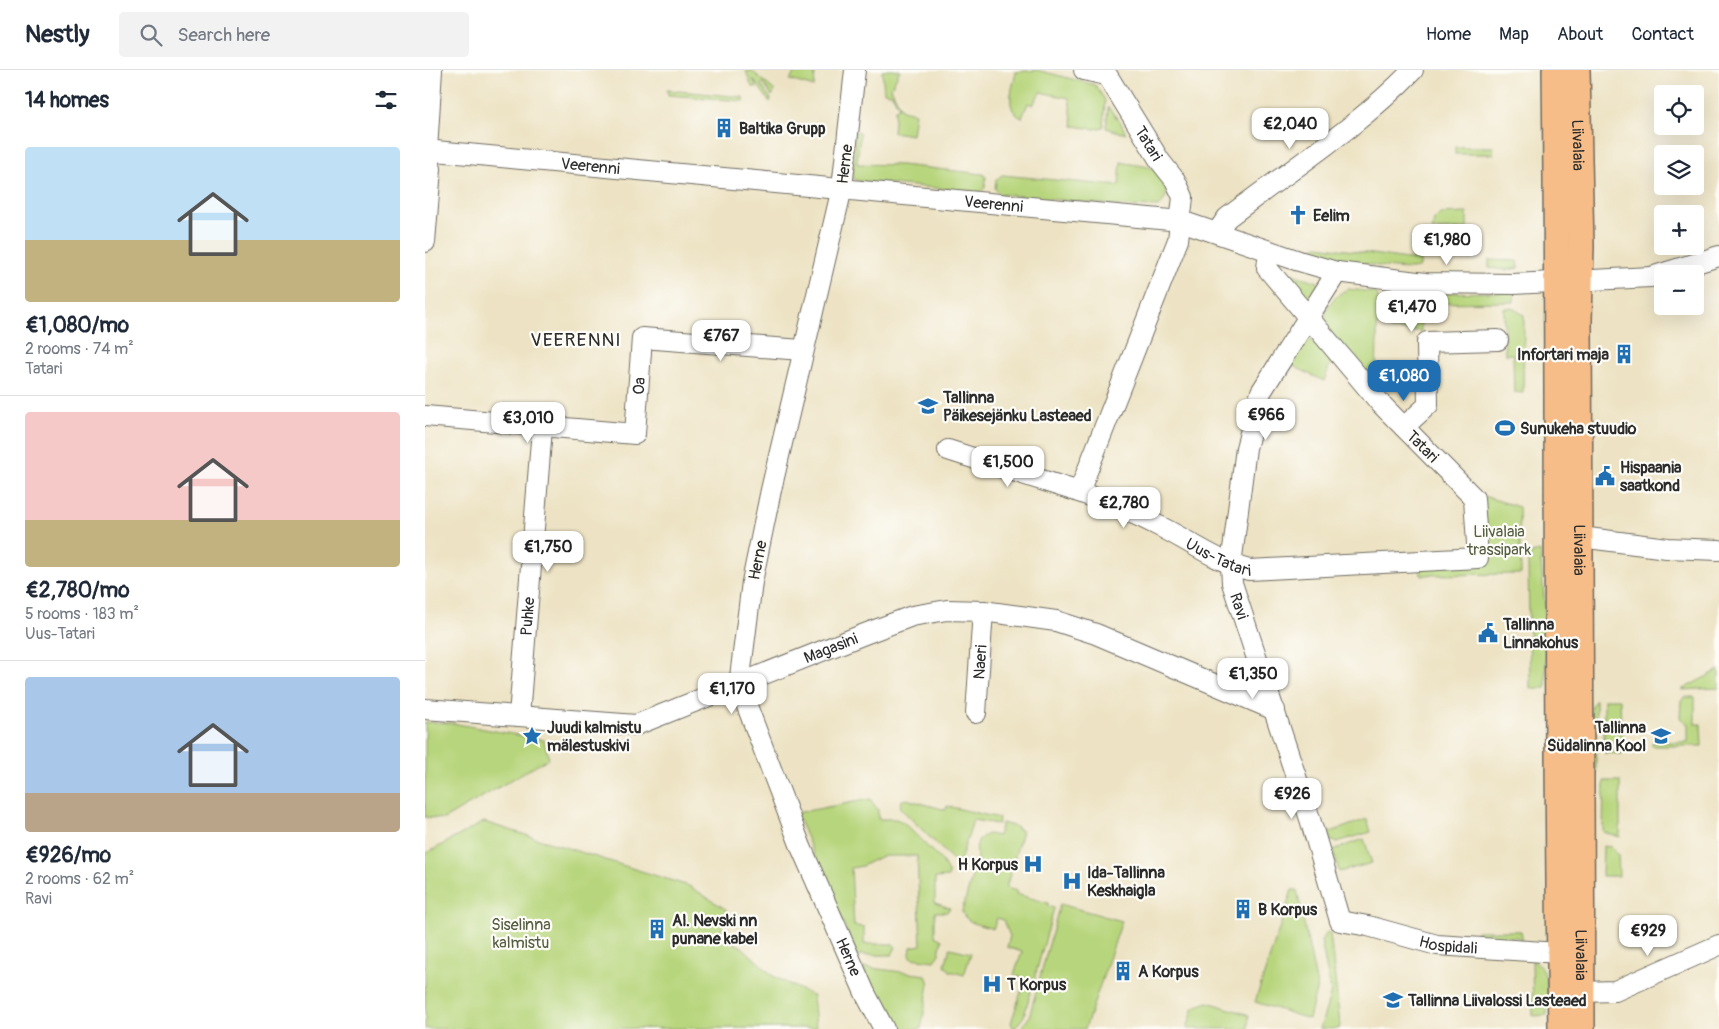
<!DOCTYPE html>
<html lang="en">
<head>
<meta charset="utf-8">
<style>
  body { margin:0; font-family:Pangolin,sans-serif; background:#f2f2f3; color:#1f2937; height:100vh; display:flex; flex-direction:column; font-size:19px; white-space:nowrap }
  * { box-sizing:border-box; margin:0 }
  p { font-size:16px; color:#747a83 }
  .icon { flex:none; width:28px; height:28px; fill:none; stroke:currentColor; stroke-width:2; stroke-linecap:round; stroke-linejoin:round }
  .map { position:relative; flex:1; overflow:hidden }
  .drawer { display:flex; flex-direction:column; background:#fff; width:425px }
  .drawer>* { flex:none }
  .controls { position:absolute; left:1229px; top:15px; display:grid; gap:10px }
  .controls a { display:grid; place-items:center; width:50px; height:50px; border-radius:5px; background:#fff; box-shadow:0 5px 20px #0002; font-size:25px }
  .price { position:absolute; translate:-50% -42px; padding:0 11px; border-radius:10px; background:#fff; color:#222; font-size:16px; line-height:32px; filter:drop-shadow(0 1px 2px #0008) }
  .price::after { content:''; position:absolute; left:50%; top:30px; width:15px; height:11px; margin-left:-8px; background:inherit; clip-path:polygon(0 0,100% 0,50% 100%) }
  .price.on { background:#1f6fb2; color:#fff }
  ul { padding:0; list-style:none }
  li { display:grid; align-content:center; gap:10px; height:265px; padding:0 25px }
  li+li { border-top:1px solid #e0e1e3 }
  li span { display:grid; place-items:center; height:155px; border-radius:5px; color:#555 }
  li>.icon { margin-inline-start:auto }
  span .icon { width:90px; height:90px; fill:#fffc; stroke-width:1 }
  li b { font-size:21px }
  h2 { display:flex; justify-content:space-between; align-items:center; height:60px; padding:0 25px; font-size:21px }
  header { display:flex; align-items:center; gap:30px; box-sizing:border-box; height:70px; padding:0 25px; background:#fff; border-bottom:1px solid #e0e1e3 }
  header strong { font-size:24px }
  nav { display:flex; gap:28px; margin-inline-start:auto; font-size:18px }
  .search { width:350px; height:45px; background:#f2f2f3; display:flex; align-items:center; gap:12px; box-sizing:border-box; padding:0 18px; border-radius:5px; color:#747a83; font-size:19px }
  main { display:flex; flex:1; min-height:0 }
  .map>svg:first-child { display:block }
  .green { fill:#b7d57b; stroke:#718053 }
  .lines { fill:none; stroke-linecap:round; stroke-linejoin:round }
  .minor-casing { stroke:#6f6b61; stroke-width:22 }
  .major-casing { stroke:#6f6b61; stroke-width:28 }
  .minor { stroke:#fff; stroke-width:20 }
  .major { stroke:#f7bd88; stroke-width:25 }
  .labels { text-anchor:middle; stroke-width:4.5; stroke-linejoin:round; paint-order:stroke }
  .poi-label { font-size:16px; font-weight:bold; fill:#2b2b2b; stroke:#fdfcf7; text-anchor:start }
  .street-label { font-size:16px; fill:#2b2b2b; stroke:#fdfcf7 }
  .park-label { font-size:16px; fill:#555e43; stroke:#fdfcf7 }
  .quarter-label { font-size:19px; letter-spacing:1px; fill:#2b2b2b; stroke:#fdfcf7 }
</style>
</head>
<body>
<header>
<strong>Nestly</strong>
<div class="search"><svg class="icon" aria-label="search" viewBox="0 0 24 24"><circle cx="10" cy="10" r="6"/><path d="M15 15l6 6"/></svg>Search here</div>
<nav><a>Home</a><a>Map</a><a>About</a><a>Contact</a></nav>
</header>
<main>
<section class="drawer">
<h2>14 homes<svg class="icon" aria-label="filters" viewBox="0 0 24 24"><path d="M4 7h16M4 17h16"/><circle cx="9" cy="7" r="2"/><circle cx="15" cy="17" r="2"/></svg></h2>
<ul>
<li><span style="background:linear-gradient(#bfe0f5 60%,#c2b280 0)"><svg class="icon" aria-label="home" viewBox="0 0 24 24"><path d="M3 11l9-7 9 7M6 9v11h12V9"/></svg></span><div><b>€1,080/mo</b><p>2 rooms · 74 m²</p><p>Tatari</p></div></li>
<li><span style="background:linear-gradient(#f6c9c9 70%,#c2b280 0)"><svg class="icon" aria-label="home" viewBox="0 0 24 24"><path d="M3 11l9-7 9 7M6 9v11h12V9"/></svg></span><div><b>€2,780/mo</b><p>5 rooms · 183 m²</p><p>Uus-Tatari</p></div></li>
<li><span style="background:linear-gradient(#a9c7e8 75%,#b9a48a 0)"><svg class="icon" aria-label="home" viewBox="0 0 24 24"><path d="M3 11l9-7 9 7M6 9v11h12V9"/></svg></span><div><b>€926/mo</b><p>2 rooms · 62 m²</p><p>Ravi</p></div></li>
</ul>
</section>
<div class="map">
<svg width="1294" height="959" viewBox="0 0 1294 959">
  <rect width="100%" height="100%" fill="#fdfcf7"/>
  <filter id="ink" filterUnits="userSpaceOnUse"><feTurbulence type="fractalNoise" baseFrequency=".02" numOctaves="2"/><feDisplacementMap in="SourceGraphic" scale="10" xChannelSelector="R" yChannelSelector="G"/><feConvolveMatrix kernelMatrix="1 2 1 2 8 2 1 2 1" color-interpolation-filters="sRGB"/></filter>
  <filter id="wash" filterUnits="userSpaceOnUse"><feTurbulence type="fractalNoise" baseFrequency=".0096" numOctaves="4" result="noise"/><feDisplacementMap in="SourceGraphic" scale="20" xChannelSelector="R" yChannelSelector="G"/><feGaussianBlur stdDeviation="1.12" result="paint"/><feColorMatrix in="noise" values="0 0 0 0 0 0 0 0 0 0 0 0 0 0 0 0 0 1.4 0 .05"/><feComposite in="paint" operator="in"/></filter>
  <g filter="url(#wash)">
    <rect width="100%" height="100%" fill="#ede3c4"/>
    <g class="green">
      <path d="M 371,0 L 390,2 L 389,17 L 365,10 Z"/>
      <path d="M 457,0 L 475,0 L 466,18 L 477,40 L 490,43 L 487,65 L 468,62 L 470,39 L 474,37 L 467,24 L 459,22 Z"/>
      <path d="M 612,0 L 670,15 L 680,30 L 678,57 L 670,59 L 648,56 L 644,28 L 615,22 L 608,35 L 603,33 L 597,48 C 578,39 588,17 591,2 Z"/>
      <path d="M 321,1 L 327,1 L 350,21 L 347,26 L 338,13 L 336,15 L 346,29 L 345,32 L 328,9 L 332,17 L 327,17 Z"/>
      <path d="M 242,20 L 318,27 L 318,31 L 243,25 Z"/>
      <path d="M 683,37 L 696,53 L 701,64 L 681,58 Z"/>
      <path d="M 430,61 L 435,63 L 432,94 L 476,95 L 558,104 L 561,107 L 560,118 L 555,122 L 433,111 L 428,108 Z"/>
      <rect x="1030" y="77" width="38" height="7"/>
      <path d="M 696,92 C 707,95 722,95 731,100 C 745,109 745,128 733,137 L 695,136 L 575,124 L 570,119 L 571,110 L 577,105 L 694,116 Z"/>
      <path d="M 1042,143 L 1042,159 L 1007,160 L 1009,150 L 1015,144 Z"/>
      <path d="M 894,176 L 995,191 L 995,197 C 986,205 899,186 882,182 L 883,179 Z"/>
      <path d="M 1064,190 L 1093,191 L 1094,198 L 1081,200 L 1064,198 Z"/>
      <path d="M 857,201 L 893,212 L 894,214 L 882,234 Z"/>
      <path d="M 923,219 L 948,222 L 953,225 L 951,308 L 947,310 C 938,299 905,266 901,256 C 895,240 911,224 923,219 Z"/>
      <path d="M 1089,222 L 1089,232 L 1004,233 L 1004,223 Z"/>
      <path d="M 965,227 L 995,231 L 996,261 L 965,260 Z"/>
      <path d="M 1079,238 L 1087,238 L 1099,245 L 1098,323 L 1089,322 L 1088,284 L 1080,284 Z"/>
      <path d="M 882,265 L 906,292 L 899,311 L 864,294 Z"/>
      <path d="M 1055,425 L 1094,437 L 1096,504 L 996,505 L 993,496 L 1054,493 Z"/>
      <path d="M 1115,481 L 1120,537 L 1121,618 L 1105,618 L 1103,491 L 1106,483 Z"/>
      <path d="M 1294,600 L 1294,618 L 1256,620 Z"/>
      <path d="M 1260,627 L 1270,627 L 1270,654 L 1276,654 L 1277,676 L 1227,676 L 1227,672 L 1263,672 L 1263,654 L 1255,648 L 1256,630 Z"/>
      <path d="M 1179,629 L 1195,629 L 1197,684 L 1179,683 Z"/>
      <path d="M 1171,630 L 1171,712 L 1170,713 L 1168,712 L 1166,636 Z"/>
      <path d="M 0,652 L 27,653 L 119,670 L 124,688 L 19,749 L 0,747 Z"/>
      <path d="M 1179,711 L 1195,711 L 1195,767 L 1178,762 Z"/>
      <path d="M 445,729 L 453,740 L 453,749 L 471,749 L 478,752 L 517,791 L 524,804 L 523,807 L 510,808 L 510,833 L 525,838 L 522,842 L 510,842 L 510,866 L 517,870 L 514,884 L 509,891 L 487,888 L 485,885 L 486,877 L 496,875 L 492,786 L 457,786 L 437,796 L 426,798 L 429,856 L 439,857 L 439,874 L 468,874 L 471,877 L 467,885 L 432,885 L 371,743 Z"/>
      <path d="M 481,729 L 521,740 L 522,736 L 574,748 L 573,754 L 548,750 L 535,791 L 531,793 L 475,738 L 476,731 Z"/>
      <path d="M 942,749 L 946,762 L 912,772 L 906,771 L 903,763 Z"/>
      <path d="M 59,752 L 264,816 L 302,840 L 295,865 L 317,877 L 348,906 L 388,926 L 391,958 L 0,959 L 0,784 Z"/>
      <path d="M 577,753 L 592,757 L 592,759 L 597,761 L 581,818 L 592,821 L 591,824 L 623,833 L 623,836 L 629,838 L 599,946 L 589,959 L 586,953 L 600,909 L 589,905 L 597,882 L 582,877 L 585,866 L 578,850 L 572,848 L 568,859 C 557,855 540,854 537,841 L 553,786 C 549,777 553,767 563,764 L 573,766 Z"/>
      <path d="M 939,769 L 947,793 L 914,802 L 908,780 Z"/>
      <path d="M 1178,776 L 1186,777 L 1193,785 L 1194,806 L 1177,806 Z"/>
      <path d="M 867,820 L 872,820 L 892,916 L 884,949 L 830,932 Z"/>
      <path d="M 635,834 L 697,851 L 660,959 L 596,959 L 604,947 Z"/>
      <path d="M 1052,861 L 1096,861 L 1098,871 L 1092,867 L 1051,866 Z"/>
      <path d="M 902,862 L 905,863 L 915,955 L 914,959 L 895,959 L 906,922 L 896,871 Z"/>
      <path d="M 525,878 L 546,883 L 539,905 L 525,901 L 520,895 Z"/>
      <path d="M 1107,890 C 1127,901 1122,926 1122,945 L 1108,946 Z"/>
      <path d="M 438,897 L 501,905 L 504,914 L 496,959 L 465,959 Z"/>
      <path d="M 783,932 L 824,945 L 823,959 L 762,959 L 769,937 Z"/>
    </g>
  </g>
  <g filter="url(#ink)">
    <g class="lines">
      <defs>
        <g id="minor">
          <path id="s1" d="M 430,0 L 417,118 L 346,420 L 327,512 L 314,615 L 376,777 L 440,923 L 459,959"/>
          <path d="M 659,0 L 681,5"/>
          <path id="s2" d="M 679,0 L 735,91 L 750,110 L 758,127 L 753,170 L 654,422 C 683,432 711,444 738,458 C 767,473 793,492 824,500 L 1053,488 L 1049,428 L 956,334 L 842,198 L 844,181"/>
          <path id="s3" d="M 0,80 L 756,151 L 874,191 L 912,202 L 1000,213 L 1088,214 L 1226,207 L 1294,186"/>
          <path d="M 792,162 L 802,148 C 865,100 933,57 988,0"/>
          <path d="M 0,172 L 6,99 L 2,80 L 7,0"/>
          <path id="s4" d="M 912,202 L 836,322 L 821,378 L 806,495 L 807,513 L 885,749 L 915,851 L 943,856 L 1012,875 L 1134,883"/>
          <path id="s5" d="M 0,346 L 210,364 L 217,268 L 377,280"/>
          <path d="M 979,357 L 1003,335 L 1002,272 L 1073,270"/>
          <path d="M 523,380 L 654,422"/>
          <path d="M 1155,467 L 1242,478 L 1294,480"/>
          <path id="s6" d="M 0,639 L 211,655 L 437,565 L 487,546 L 522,540 L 558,541 L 631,551 L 671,564 L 850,640"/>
          <path id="s7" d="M 551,643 L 558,541"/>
          <path id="s8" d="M 94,646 L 117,358"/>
          <path d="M 1157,922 L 1190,921 L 1294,875"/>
        </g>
        <g id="major">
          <path d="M 1130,0 C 1134,320 1130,639 1136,959"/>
          <path id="s9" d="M 1152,0 L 1156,177 L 1154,250 L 1157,959"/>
        </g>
      </defs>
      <use href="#minor" class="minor-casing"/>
      <use href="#major" class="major-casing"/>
      <use href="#minor" class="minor"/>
      <use href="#major" class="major"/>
    </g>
  </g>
  <defs>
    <symbol id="building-bare" viewBox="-9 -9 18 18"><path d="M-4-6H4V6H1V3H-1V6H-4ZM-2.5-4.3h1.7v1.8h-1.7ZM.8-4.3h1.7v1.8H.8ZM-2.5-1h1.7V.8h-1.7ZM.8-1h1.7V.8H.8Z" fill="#1f6fb2" stroke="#fdfcf7" stroke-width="2.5" paint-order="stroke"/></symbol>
    <symbol id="church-bare" viewBox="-9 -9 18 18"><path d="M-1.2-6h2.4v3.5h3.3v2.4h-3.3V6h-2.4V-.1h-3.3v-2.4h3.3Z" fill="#1f6fb2" stroke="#fdfcf7" stroke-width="2.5" paint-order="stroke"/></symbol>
    <symbol id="school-bare" viewBox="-9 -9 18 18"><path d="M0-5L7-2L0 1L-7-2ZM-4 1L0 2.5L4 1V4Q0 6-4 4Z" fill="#1f6fb2" stroke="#fdfcf7" stroke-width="2.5" paint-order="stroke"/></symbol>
    <symbol id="stadium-bare" viewBox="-9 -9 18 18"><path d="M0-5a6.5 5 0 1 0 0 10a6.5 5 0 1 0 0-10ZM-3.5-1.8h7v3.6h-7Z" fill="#1f6fb2" stroke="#fdfcf7" stroke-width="2.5" paint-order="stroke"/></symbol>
    <symbol id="civic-bare" viewBox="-9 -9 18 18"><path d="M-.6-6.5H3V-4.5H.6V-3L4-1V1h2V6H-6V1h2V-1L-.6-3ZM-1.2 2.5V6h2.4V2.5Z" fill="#1f6fb2" stroke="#fdfcf7" stroke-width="2.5" paint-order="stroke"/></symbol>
    <symbol id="sight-bare" viewBox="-9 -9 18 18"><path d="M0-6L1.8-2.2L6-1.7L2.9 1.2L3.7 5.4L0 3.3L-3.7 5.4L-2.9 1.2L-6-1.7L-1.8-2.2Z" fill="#1f6fb2" stroke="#fdfcf7" stroke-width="2.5" paint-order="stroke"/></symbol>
    <symbol id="hospital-bare" viewBox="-9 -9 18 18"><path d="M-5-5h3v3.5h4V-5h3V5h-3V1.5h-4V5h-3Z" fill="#1f6fb2" stroke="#fdfcf7" stroke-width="2.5" paint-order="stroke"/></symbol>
  </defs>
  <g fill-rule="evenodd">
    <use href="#building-bare" x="285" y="44" width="28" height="28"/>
    <use href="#church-bare" x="859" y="131" width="28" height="28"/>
    <use href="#building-bare" x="1185" y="270" width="28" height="28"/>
    <use href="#school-bare" x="489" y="322" width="28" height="28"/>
    <use href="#stadium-bare" x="1066" y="344" width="28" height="28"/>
    <use href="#civic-bare" x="1166" y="392" width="28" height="28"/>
    <use href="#civic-bare" x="1049" y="549" width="28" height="28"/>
    <use href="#sight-bare" x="93" y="652" width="28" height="28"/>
    <use href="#school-bare" x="1222" y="652" width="28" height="28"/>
    <use href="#hospital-bare" x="594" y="780" width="28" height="28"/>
    <use href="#hospital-bare" x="633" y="797" width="28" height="28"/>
    <use href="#building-bare" x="804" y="825" width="28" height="28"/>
    <use href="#building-bare" x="218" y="845" width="28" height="28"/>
    <use href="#building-bare" x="684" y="887" width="28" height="28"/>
    <use href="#hospital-bare" x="553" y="900" width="28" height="28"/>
    <use href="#school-bare" x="954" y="916" width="28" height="28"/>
  </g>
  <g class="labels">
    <g class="poi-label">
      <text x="314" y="64">Baltika Grupp</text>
      <text x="888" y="151">Eelim</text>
      <text x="1184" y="290" text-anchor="end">Infortari maja</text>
      <text x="518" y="333">Tallinna<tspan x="518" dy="18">Päikesejänku Lasteaed</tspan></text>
      <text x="1095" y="364">Sunukeha stuudio</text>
      <text x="1195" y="403">Hispaania<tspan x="1195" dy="18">saatkond</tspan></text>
      <text x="1078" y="560">Tallinna<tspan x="1078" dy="18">Linnakohus</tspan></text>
      <text x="122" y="663">Juudi kalmistu<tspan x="122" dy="18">mälestuskivi</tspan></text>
      <text x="1221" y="663" text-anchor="end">Tallinna<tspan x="1221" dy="18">Südalinna Kool</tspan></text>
      <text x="593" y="800" text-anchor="end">H Korpus</text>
      <text x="662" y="808">Ida-Tallinna<tspan x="662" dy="18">Keskhaigla</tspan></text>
      <text x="833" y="845">B Korpus</text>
      <text x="247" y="856">Al. Nevski nn<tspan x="247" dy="18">punane kabel</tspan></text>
      <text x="713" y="907">A Korpus</text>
      <text x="582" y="920">T Korpus</text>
      <text x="983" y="936">Tallinna Liivalossi Lasteaed</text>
    </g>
    <g class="street-label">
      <text dy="6" stroke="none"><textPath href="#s2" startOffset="86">Tatari</textPath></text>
      <text dy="6" stroke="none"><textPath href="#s9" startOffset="75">Liivalaia</textPath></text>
      <text transform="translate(419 94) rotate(-83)" y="6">Herne</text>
      <text dy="6" stroke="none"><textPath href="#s3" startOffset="166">Veerenni</textPath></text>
      <text dy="6" stroke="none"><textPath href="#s3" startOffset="571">Veerenni</textPath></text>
      <text dy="6" stroke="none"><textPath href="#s5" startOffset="259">Oa</textPath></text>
      <text transform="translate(998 376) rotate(45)" y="6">Tatari</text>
      <text dy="6" stroke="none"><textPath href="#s9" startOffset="480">Liivalaia</textPath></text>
      <text dy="6" stroke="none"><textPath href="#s2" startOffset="618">Uus-Tatari</textPath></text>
      <text transform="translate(332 490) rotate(-79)" y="6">Herne</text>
      <text dy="6" stroke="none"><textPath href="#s4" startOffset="360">Ravi</textPath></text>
      <text dy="6" stroke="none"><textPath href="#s8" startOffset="100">Puhke</textPath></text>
      <text dy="6" stroke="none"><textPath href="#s6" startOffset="421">Magasini</textPath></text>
      <text dy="6" stroke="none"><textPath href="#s7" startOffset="51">Naeri</textPath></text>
      <text dy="6" stroke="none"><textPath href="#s4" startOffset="802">Hospidali</textPath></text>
      <text dy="6" stroke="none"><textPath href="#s9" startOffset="885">Liivalaia</textPath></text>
      <text dy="6" stroke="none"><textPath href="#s1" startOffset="920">Herne</textPath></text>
    </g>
    <g class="park-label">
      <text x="1074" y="467">Liivalaia<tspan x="1074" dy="18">trassipark</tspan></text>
      <text x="96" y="860">Siselinna<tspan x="96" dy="18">kalmistu</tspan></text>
    </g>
    <g class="quarter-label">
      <text x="151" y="276">VEERENNI</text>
    </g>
  </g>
</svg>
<div class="controls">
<a><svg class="icon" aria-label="locate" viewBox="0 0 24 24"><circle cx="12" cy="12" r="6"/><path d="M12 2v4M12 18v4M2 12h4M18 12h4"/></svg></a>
<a><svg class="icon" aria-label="layers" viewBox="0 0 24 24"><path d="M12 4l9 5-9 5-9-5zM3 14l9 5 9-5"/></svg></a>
<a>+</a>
<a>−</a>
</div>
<b class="price" style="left:865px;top:80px">€2,040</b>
<b class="price" style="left:1022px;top:196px">€1,980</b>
<b class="price" style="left:987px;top:263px">€1,470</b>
<b class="price" style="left:296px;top:292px">€767</b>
<b class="price on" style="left:979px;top:332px">€1,080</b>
<b class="price" style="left:841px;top:371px">€966</b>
<b class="price" style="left:103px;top:374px">€3,010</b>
<b class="price" style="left:583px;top:418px">€1,500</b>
<b class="price" style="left:699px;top:459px">€2,780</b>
<b class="price" style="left:123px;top:503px">€1,750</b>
<b class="price" style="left:828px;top:630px">€1,350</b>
<b class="price" style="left:307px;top:645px">€1,170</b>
<b class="price" style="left:867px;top:750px">€926</b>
<b class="price" style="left:1223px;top:887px">€929</b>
</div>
</main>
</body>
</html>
